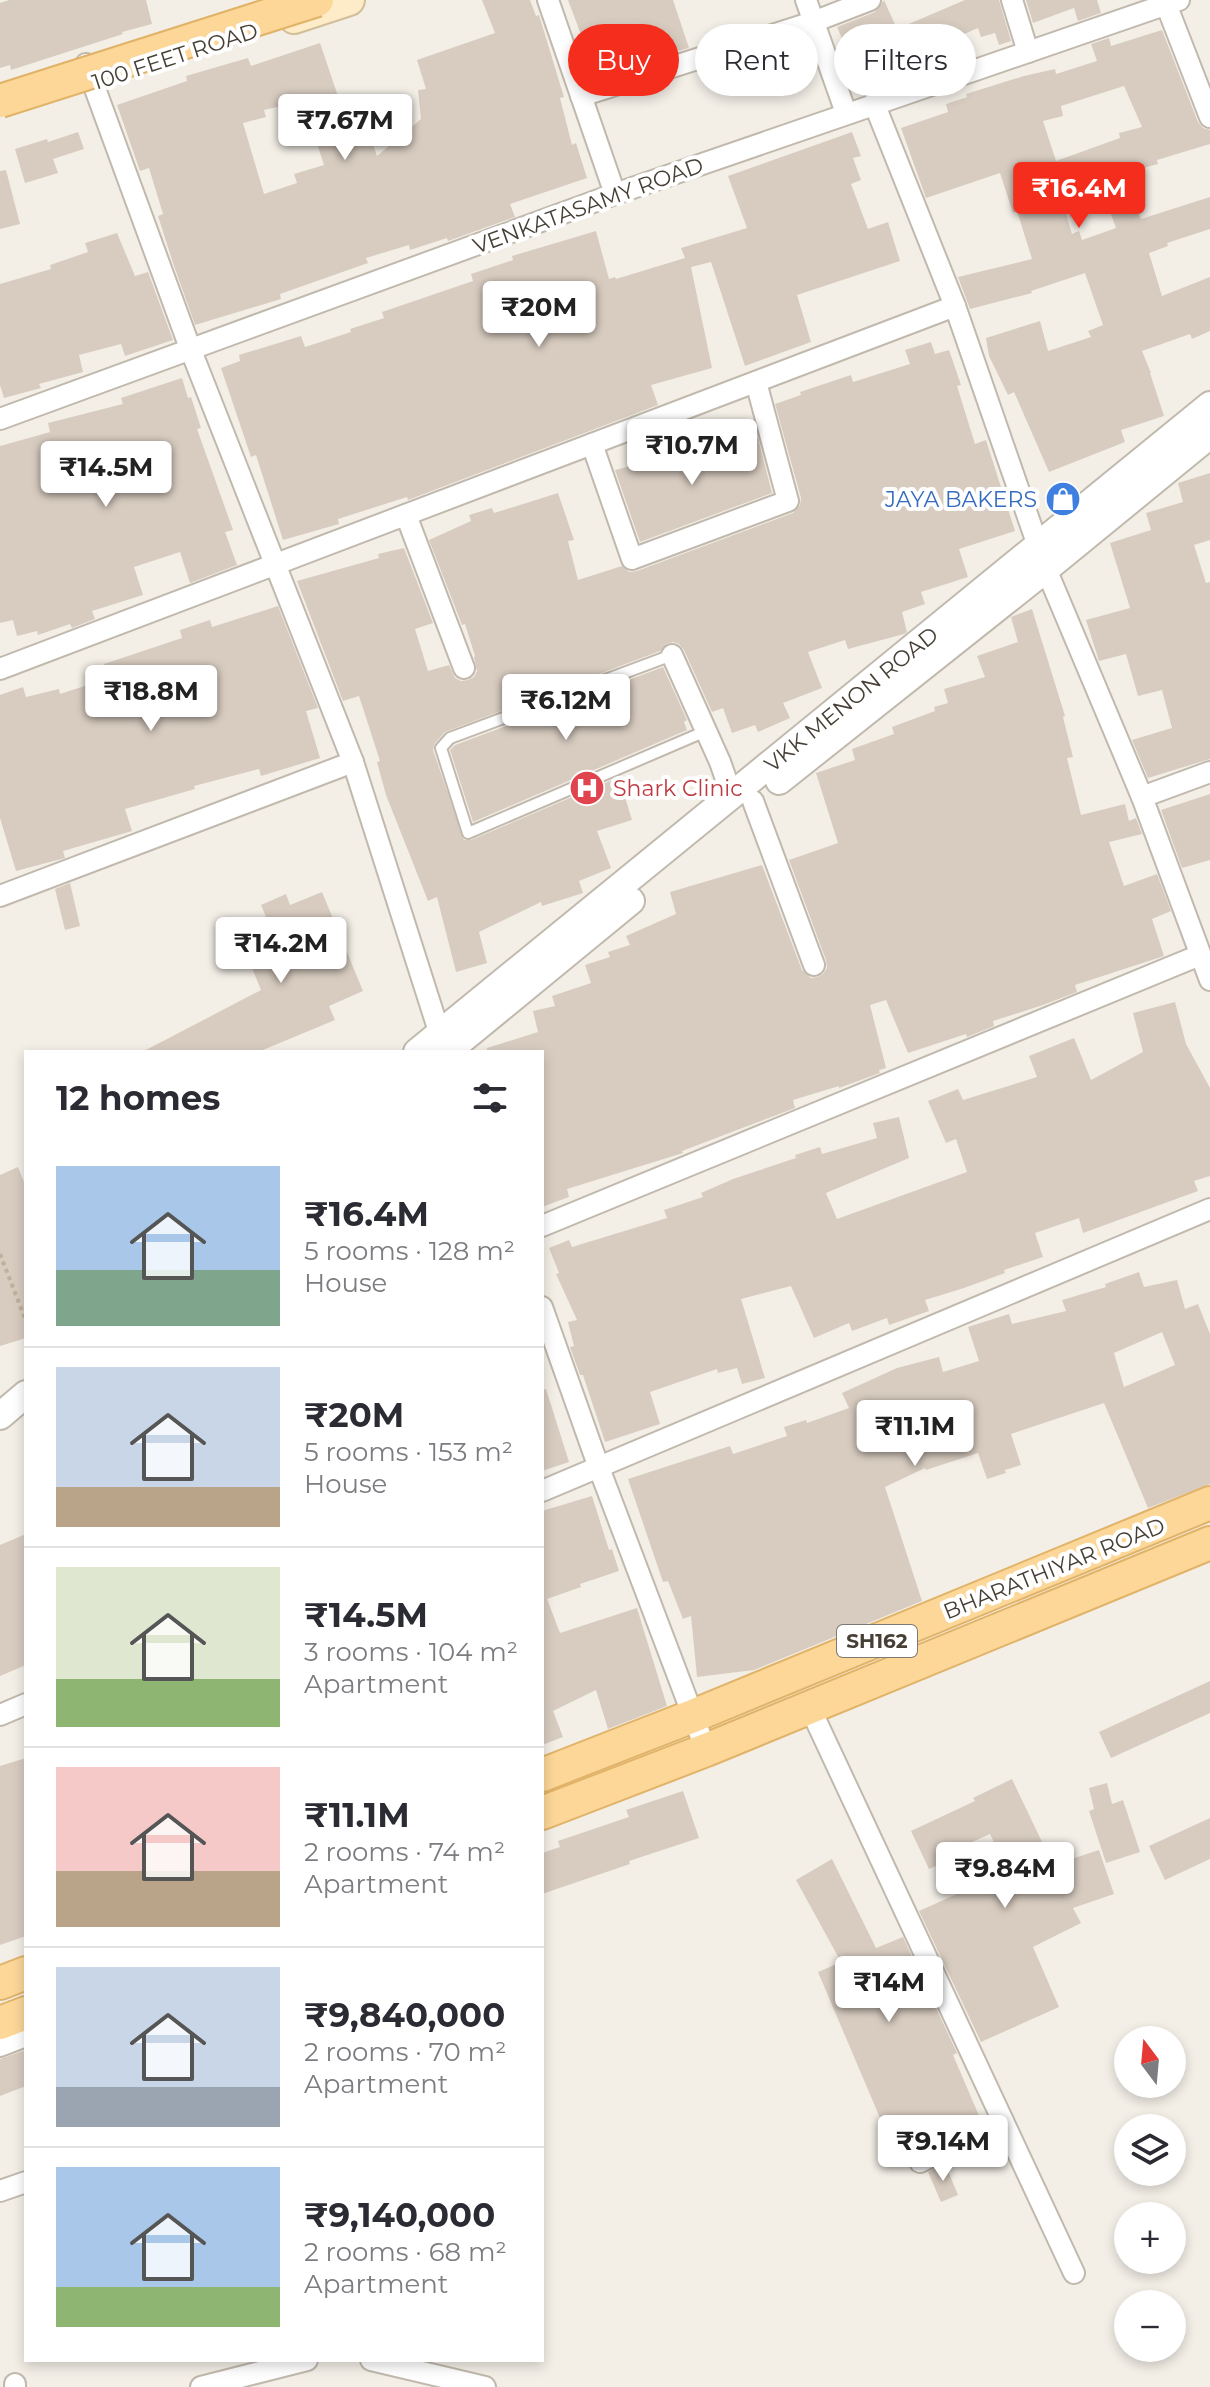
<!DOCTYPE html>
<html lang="en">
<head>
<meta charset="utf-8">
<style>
  body { margin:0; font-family:Montserrat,sans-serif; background:#f7f7f7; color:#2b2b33; height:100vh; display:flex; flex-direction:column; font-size:30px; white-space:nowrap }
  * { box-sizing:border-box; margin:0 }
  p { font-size:26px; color:#7c7c81 }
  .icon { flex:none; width:44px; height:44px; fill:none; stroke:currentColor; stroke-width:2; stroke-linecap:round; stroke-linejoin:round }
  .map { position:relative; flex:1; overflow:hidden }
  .drawer { position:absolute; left:24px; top:1050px; width:520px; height:1312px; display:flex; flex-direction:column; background:#fff; border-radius:0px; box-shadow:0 4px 12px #0003 }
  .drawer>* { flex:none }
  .banner { position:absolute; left:568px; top:24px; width:522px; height:72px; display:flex; gap:16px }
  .needle { width:52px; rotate:344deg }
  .tools { position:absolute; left:1114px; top:2026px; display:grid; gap:16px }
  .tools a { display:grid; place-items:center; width:72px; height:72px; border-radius:50%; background:#fff; box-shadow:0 4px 12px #0003; font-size:40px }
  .price { position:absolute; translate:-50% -68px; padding:0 18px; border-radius:8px; background:#fff; color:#222; font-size:26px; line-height:52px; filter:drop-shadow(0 2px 4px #0008) }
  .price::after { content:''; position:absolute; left:50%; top:48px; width:24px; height:18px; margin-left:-12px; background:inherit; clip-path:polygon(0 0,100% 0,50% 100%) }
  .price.active { background:#f42d1d; color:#fff }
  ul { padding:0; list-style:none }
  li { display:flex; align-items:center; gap:24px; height:200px; padding:0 32px }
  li+li { border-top:2px solid #e1e1e2 }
  li span { display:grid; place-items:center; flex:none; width:224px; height:160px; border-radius:0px; color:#555 }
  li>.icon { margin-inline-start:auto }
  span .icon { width:96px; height:96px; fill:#fffc; stroke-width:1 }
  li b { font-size:34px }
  h2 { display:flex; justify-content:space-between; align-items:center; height:96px; padding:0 32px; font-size:34px }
  .tag { padding:0 28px; border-radius:36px; background:#fff; box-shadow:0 4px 12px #0003; font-size:28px; line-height:72px }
  .tag.active { background:#f42d1d; color:#fff }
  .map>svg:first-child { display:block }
  .building { fill:#d8ccc0; fill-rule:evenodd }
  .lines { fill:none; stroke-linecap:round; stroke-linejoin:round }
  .service-casing { stroke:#c1b9ad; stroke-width:14 }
  .minor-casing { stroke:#c1b9ad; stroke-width:24 }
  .tertiary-casing { stroke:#c1b9ad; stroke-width:30 }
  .secondary-casing { stroke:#d2be98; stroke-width:34 }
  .primary-casing { stroke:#e1b368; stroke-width:36 }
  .path { stroke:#c0b09c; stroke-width:4; stroke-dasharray:4 4; stroke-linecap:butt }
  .service { stroke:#fff; stroke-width:10 }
  .minor { stroke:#fff; stroke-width:20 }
  .tertiary { stroke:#fff; stroke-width:26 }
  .secondary { stroke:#fdecc7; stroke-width:30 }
  .primary { stroke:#fcd798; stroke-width:32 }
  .primary-bridge-casing { stroke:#e1b368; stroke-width:36; stroke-linecap:butt }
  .primary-bridge { stroke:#fcd798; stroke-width:32 }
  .labels { text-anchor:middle; stroke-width:8; stroke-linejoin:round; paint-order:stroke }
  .shield { fill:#fff; stroke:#7e7972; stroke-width:2 }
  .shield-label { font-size:20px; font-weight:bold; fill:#463f36 }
  .street-label { font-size:22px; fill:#463f36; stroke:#fff }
  .shop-label { font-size:22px; fill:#366cbe; stroke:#fff; text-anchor:end }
  .health-label { font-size:22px; fill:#be3a42; stroke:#fff; text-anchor:start }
</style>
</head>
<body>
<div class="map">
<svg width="1210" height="2387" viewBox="0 0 1210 2387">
  <rect width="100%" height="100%" fill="#f3efe7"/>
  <g class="building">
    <path d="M 9,0 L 146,0 L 152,24 L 122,32 L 123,34 L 11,70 L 10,65 L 0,68 L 0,3 Z"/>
    <path d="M 482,0 L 530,0 L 536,16 L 539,15 L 564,97 L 560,98 L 572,145 L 576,143 L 587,178 L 510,204 L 515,217 L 448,241 L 447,238 L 410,250 L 409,245 L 366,258 L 368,263 L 280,294 L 281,299 L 195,325 L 173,263 L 158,216 L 163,214 L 149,168 L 140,171 L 117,105 L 187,81 L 186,76 L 248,58 L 251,66 L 320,43 L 342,108 L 359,103 L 377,156 L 421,119 L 418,90 L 426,89 L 417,60 L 495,33 ZM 303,101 L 324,165 L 294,174 L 297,183 L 264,194 L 243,123 L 266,117 L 264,110 Z"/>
    <path d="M 568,0 L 673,0 L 689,48 L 621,66 L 623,69 L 597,77 Z"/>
    <path d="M 884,0 L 897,29 L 965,0 L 999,0 L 1011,41 L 999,45 L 995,33 L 981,37 L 978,28 L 927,50 L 933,64 L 888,84 L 881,64 L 858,75 L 837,27 L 875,12 Z"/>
    <path d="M 1026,0 L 1097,0 L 1101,13 L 1078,21 L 1074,8 L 1033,23 Z"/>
    <path d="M 1162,30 L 1198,122 L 1203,128 L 1210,130 L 1210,144 L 1157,160 L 1158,164 L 1124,173 L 1141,219 L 1210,197 L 1210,229 L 1167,243 L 1168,246 L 1149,253 L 1162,296 L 1210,277 L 1210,331 L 1192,339 L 1190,334 L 1142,351 L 1151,373 L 1150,373 L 1164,416 L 1121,430 L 1125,442 L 1049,472 L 1014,392 L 1008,395 L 989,356 L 986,338 L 1040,321 L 1048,351 L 1091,337 L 1088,331 L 1103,325 L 1085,273 L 1031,291 L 1032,293 L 970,309 L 958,277 L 1032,259 L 1017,211 L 1013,213 L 1000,173 L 926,198 L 901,128 L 948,112 L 946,104 L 967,97 L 966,94 L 1024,76 L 1055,69 L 1056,74 L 1097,61 L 1091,44 L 1109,38 L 1111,46 ZM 1124,86 L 1142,127 L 1119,133 L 1120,138 L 1056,161 L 1043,121 L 1063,116 L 1061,106 ZM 1101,187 L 1116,228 L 1082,240 L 1079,231 L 1072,234 L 1062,201 Z"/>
    <path d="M 787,44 L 798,69 L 748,90 L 736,60 Z"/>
    <path d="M 78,132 L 84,149 L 53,159 L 58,173 L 25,183 L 15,149 L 47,139 L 48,142 Z"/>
    <path d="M 852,132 L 861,156 L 853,158 L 861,180 L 851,184 L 868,229 L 888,222 L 900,261 L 797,295 L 811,342 L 745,366 L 711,262 L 691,267 L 712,368 L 651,385 L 658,405 L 408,500 L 407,497 L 338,519 L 339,524 L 283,540 L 256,455 L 251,457 L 221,368 L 240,361 L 239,355 L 301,336 L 305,347 L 351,332 L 350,329 L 384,318 L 382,312 L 473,281 L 471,274 L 513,260 L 512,256 L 596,231 L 609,279 L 615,277 L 616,279 L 685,258 L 681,248 L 747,228 L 728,176 Z"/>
    <path d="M 6,170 L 20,224 L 0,229 L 0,171 Z"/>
    <path d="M 117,233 L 135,276 L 148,272 L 173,340 L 125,356 L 121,344 L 79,355 L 83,372 L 39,384 L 41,388 L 4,398 L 0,385 L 0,284 L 51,269 L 50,265 L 88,252 L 85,243 Z"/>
    <path d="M 931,342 L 935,354 L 949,350 L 961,385 L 957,386 L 975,444 L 986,440 L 1015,531 L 959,549 L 968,577 L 921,592 L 925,604 L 902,612 L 907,632 L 904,634 L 848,649 L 845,640 L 808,652 L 822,688 L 783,703 L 790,718 L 758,732 L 755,725 L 732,733 L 723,708 L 712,712 L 684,650 L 679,644 L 673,642 L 666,644 L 660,651 L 445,732 L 435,743 L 433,750 L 464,840 L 471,840 L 619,777 L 632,820 L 597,831 L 611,868 L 579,881 L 583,893 L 542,906 L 541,902 L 479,932 L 487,963 L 456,972 L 437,897 L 428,901 L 386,795 L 377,762 L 380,761 L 359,696 L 343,701 L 297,581 L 379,558 L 378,554 L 404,548 L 433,623 L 415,629 L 428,671 L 449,665 L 455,678 L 461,681 L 468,680 L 474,677 L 477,671 L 474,657 L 475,656 L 465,624 L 462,625 L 429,540 L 471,521 L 469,515 L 492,508 L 494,513 L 558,493 L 574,540 L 568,541 L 578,580 L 622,566 L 629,572 L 637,571 L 793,513 L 800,505 L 801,498 L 775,404 L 801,395 L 800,392 L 851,375 L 853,382 L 910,364 L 905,350 Z"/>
    <path d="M 182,378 L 188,398 L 191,397 L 201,428 L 197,429 L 233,530 L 225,532 L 237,565 L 190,583 L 180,552 L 134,567 L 143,595 L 92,611 L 95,619 L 72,628 L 70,624 L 38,635 L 37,631 L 17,636 L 13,620 L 0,623 L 0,446 L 50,432 L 48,423 L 123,404 L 121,398 Z"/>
    <path d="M 758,438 L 772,493 L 640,542 L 615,470 L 658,459 L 655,451 L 673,445 L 679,462 Z"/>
    <path d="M 1210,473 L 1210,540 L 1194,545 L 1206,583 L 1210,582 L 1210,759 L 1148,778 L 1132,740 L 1172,728 L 1162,690 L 1138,696 L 1126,654 L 1099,661 L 1086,620 L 1130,608 L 1110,543 L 1151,530 L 1146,513 L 1183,502 L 1178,483 Z"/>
    <path d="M 278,606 L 318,708 L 306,711 L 320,758 L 261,776 L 259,769 L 194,786 L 195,789 L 125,809 L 132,831 L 63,851 L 65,858 L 16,871 L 0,818 L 0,695 L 23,687 L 26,697 L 59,689 L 60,694 L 109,678 L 104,664 L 182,638 L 180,630 L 210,620 L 212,627 Z"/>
    <path d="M 1032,609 L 1065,716 L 1063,717 L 1073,757 L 1067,758 L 1081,815 L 1125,804 L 1129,821 L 1136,818 L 1142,834 L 1109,842 L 1124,886 L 1157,874 L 1171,911 L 1152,919 L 1164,956 L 1075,985 L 1077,992 L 1043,1005 L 993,1021 L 994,1026 L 967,1037 L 966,1034 L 908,1053 L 886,1000 L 870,1005 L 886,1068 L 879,1070 L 880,1073 L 839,1088 L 839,1086 L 793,1100 L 795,1108 L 682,1151 L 683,1153 L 567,1189 L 569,1197 L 542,1207 L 542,1052 L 487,1052 L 487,1048 L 538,1032 L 533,1011 L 555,1006 L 552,996 L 591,983 L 585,965 L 610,957 L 608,952 L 630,945 L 626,936 L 676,914 L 670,892 L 762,865 L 802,970 L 811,978 L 818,977 L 823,974 L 827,968 L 826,960 L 789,860 L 838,843 L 816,773 L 855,760 L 852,749 L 894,734 L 892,727 L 935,711 L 934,707 L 948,703 L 944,689 L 985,677 L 977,656 L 1018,642 L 1011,617 Z"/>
    <path d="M 663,667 L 687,720 L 684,722 L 687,730 L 473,822 L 450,750 L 455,745 Z"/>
    <path d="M 1210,794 L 1210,860 L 1182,868 L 1161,810 Z"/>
    <path d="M 70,883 L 80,926 L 65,930 L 55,889 Z"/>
    <path d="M 322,892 L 363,991 L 329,1006 L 335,1020 L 258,1052 L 142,1052 L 261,990 L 245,951 L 275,938 L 261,905 L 286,894 L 290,905 Z"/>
    <path d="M 1175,1002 L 1186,1044 L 1210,1088 L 1210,1176 L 1194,1181 L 1198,1191 L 1083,1233 L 1079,1218 L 1035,1233 L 1043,1257 L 1004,1270 L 1005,1273 L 964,1288 L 925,1300 L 929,1311 L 889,1325 L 887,1318 L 852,1331 L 849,1323 L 814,1338 L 791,1286 L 741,1299 L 765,1378 L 742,1384 L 737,1368 L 718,1373 L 717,1369 L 650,1392 L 660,1424 L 605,1442 L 583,1375 L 580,1375 L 570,1347 L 574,1346 L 568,1322 L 577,1320 L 556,1274 L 559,1273 L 549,1248 L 569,1240 L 572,1247 L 667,1218 L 664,1210 L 703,1197 L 701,1193 L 733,1179 L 796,1158 L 795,1155 L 820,1147 L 822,1154 L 877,1138 L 873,1123 L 899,1117 L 909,1158 L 826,1193 L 837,1219 L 967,1172 L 956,1139 L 946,1143 L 928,1101 L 958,1089 L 963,1100 L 1037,1077 L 1029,1056 L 1074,1038 L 1091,1080 L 1143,1052 L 1133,1013 Z"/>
    <path d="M 18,1167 L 26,1187 L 26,1338 L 0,1346 L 0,1175 Z"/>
    <path d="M 1139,1272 L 1144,1287 L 1177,1280 L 1185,1309 L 1198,1304 L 1210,1334 L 1210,1484 L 1148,1508 L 1104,1403 L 1011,1434 L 1021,1465 L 1005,1470 L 1006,1473 L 987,1479 L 978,1453 L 926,1470 L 925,1468 L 885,1487 L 922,1601 L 754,1670 L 697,1677 L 691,1616 L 683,1619 L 668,1581 L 663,1582 L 628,1479 L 730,1446 L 733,1454 L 787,1436 L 784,1427 L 806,1420 L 807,1423 L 849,1408 L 842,1393 L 897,1368 L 939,1357 L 943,1372 L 979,1361 L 968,1327 L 1009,1314 L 1012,1324 L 1066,1311 L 1062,1300 L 1106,1287 L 1105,1284 ZM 1162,1332 L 1175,1365 L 1124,1387 L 1114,1353 Z"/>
    <path d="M 546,1389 L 569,1462 L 542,1471 L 542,1390 Z"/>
    <path d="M 592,1496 L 609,1550 L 612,1549 L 619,1571 L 580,1584 L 581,1587 L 547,1599 L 560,1633 L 637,1608 L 667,1706 L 608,1729 L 596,1690 L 553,1711 L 563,1737 L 542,1745 L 542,1511 Z"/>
    <path d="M 26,1534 L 26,1665 L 0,1676 L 0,1545 Z"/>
    <path d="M 1210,1681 L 1210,1713 L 1111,1758 L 1099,1732 Z"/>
    <path d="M 26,1758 L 26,1936 L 0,1945 L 0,1766 Z"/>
    <path d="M 1012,1779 L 1053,1865 L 1099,1850 L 1114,1894 L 1073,1908 L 1081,1923 L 1033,1947 L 1059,2007 L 981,2042 L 919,1911 L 1008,1871 L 990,1834 L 947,1853 L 950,1860 L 929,1869 L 911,1831 L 975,1801 L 973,1798 Z"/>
    <path d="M 1107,1783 L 1112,1804 L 1123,1800 L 1140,1852 L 1106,1863 L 1089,1811 L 1094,1809 L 1089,1788 Z"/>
    <path d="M 683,1791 L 699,1838 L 629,1861 L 630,1864 L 542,1894 L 542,1853 L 560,1847 L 558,1841 L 629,1817 L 626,1810 Z"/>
    <path d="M 1210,1818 L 1210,1859 L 1165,1880 L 1149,1846 Z"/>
    <path d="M 832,1859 L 876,1948 L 903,1937 L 957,2053 L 953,2055 L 980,2118 L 914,2150 L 909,2155 L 907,2161 L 900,2165 L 818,1972 L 841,1962 L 796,1880 Z"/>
    <path d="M 26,2050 L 26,2086 L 0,2096 L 0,2059 Z"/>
    <path d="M 945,2164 L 958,2195 L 941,2202 L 928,2172 Z"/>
  </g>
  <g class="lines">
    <defs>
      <path id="service" d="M 672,655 L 450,738 L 441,748 L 468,833 L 706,731"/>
      <g id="minor">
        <path d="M 548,0 L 615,194"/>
        <path d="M 806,0 L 846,113"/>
        <path d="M 1012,0 L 1028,52"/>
        <path d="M 1166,4 L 1210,117"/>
        <path d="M 86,64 L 190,348 L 353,762 L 443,1044"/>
        <path d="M 581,96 L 813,22 L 870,0"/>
        <path d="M 874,103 L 955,306 L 1046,569 L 1142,797 L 1210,980"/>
        <path d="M 0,419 L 615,194 L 1179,0"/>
        <path d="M 592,444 L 632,559 L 788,501 L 756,382"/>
        <path d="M 406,515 L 464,668"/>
        <path d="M 672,655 L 720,762 L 732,796"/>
        <path d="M 0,669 L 955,306"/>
        <path d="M 1142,797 L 1210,772"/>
        <path d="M 753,801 L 814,965"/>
        <path d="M 0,896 L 353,762"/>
        <path d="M 542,1226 L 1200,955"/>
        <path d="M 542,1307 L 599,1468 L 706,1750"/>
        <path d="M 542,1491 L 1210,1209"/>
        <path d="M 810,1708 L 1074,2273"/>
        <path d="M 0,1715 L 26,1704"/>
        <path d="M 0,2046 L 26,2036"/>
        <path d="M 920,2162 L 1003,2121"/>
        <path d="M 0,2191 L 26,2182"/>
        <path d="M 371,2360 L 485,2387"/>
        <path d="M 15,2384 L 15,2387"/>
        <path d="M 201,2387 L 307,2360"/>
      </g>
      <g id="tertiary">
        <path d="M 779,781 L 1046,569 L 1210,435"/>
        <path d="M 417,1052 L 1210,405"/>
        <path d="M 447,1052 L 631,901"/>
        <path d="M 0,1416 L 26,1394"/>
      </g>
      <path id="secondary" d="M 294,18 L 349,0"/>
      <g id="primary">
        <path d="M 542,1775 L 693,1716 L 1210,1503"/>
        <path d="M 542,1813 L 706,1750 L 1210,1543"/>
        <path d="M 0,1983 L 26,1973"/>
        <path d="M 0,2023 L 26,2013"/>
      </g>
    </defs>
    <use href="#service" class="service-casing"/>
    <use href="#minor" class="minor-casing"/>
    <use href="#tertiary" class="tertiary-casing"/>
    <use href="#secondary" class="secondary-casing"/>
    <use href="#primary" class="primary-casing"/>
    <path class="path" d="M 0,1254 L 26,1321"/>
    <use href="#service" class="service"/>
    <use href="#minor" class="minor"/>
    <use href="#tertiary" class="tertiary"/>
    <use href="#secondary" class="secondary"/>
    <use href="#primary" class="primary"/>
    <defs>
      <path id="primary-bridge" d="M 0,101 L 317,0"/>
    </defs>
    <use href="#primary-bridge" class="primary-bridge-casing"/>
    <use href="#primary-bridge" class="primary-bridge"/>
  </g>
  <defs>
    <symbol id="shop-disc" viewBox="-11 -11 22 22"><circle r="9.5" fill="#3f7fe0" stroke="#fff"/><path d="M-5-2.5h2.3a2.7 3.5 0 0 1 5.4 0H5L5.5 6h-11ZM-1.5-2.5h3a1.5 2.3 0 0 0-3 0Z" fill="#fff"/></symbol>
    <symbol id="hospital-disc" viewBox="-11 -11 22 22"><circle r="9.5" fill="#e0444e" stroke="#fff"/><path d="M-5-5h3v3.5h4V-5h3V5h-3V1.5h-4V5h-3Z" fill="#fff"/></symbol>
  </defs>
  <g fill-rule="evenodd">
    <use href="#shop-disc" x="1043" y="479" width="40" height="40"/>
    <use href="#hospital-disc" x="567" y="768" width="40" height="40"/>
  </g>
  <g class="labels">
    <rect class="shield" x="837" y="1625" width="80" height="32" rx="6"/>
    <g class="shield-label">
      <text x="877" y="1648">SH162</text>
    </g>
    <g class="street-label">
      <text transform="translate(175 56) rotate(-18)" y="8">100 FEET ROAD</text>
      <text transform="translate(588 205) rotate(-20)" y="8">VENKATASAMY ROAD</text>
      <text transform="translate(851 699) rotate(-39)" y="8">VKK MENON ROAD</text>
      <text transform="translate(1054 1568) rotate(-22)" y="8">BHARATHIYAR ROAD</text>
    </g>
    <g class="shop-label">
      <text x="1037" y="507">JAYA BAKERS</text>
    </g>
    <g class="health-label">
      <text x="613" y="796">Shark Clinic</text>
    </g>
  </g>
</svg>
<div class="tools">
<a><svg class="needle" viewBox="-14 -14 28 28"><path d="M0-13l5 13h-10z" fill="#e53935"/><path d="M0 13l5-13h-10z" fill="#7c7c81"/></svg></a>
<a><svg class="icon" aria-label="layers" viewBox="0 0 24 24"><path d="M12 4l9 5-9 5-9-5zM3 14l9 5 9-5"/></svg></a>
<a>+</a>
<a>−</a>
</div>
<b class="price" style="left:345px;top:162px">₹7.67M</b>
<b class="price active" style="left:1079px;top:230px">₹16.4M</b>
<b class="price" style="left:539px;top:349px">₹20M</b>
<b class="price" style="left:692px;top:487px">₹10.7M</b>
<b class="price" style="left:106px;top:509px">₹14.5M</b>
<b class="price" style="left:151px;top:733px">₹18.8M</b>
<b class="price" style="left:566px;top:742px">₹6.12M</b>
<b class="price" style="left:281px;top:985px">₹14.2M</b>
<b class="price" style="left:915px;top:1468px">₹11.1M</b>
<b class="price" style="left:1005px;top:1910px">₹9.84M</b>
<b class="price" style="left:889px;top:2024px">₹14M</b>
<b class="price" style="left:943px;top:2183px">₹9.14M</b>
<div class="banner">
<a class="tag active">Buy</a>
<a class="tag">Rent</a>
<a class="tag">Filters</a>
</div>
<section class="drawer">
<h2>12 homes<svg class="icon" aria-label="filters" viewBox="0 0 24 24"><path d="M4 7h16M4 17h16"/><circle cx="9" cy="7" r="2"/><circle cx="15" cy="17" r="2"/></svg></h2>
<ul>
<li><span style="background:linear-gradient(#a9c7e8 65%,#7fa58c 0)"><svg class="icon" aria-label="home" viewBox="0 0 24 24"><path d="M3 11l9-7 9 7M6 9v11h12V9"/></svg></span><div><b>₹16.4M</b><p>5 rooms · 128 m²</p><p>House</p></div></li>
<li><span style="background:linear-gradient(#c9d6e8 75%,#b9a48a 0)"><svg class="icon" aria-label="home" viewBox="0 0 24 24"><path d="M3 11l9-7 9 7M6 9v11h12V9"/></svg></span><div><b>₹20M</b><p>5 rooms · 153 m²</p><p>House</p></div></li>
<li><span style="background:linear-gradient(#dfe7d0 70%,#8fb573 0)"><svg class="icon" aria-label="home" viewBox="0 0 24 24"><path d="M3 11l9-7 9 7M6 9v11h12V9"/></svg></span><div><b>₹14.5M</b><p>3 rooms · 104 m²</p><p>Apartment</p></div></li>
<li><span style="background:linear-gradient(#f6c9c9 65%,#b9a48a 0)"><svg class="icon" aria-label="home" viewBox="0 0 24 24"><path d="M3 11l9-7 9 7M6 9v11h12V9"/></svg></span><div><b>₹11.1M</b><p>2 rooms · 74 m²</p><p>Apartment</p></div></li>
<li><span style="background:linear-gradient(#c9d6e8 75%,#9aa5b1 0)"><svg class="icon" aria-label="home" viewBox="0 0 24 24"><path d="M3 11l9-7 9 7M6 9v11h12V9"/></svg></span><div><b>₹9,840,000</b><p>2 rooms · 70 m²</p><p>Apartment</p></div></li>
<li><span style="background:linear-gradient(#a9c7e8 75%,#8fb573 0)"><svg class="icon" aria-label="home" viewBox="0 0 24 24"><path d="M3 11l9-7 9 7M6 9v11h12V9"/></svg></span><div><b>₹9,140,000</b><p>2 rooms · 68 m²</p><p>Apartment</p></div></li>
</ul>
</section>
</div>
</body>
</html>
